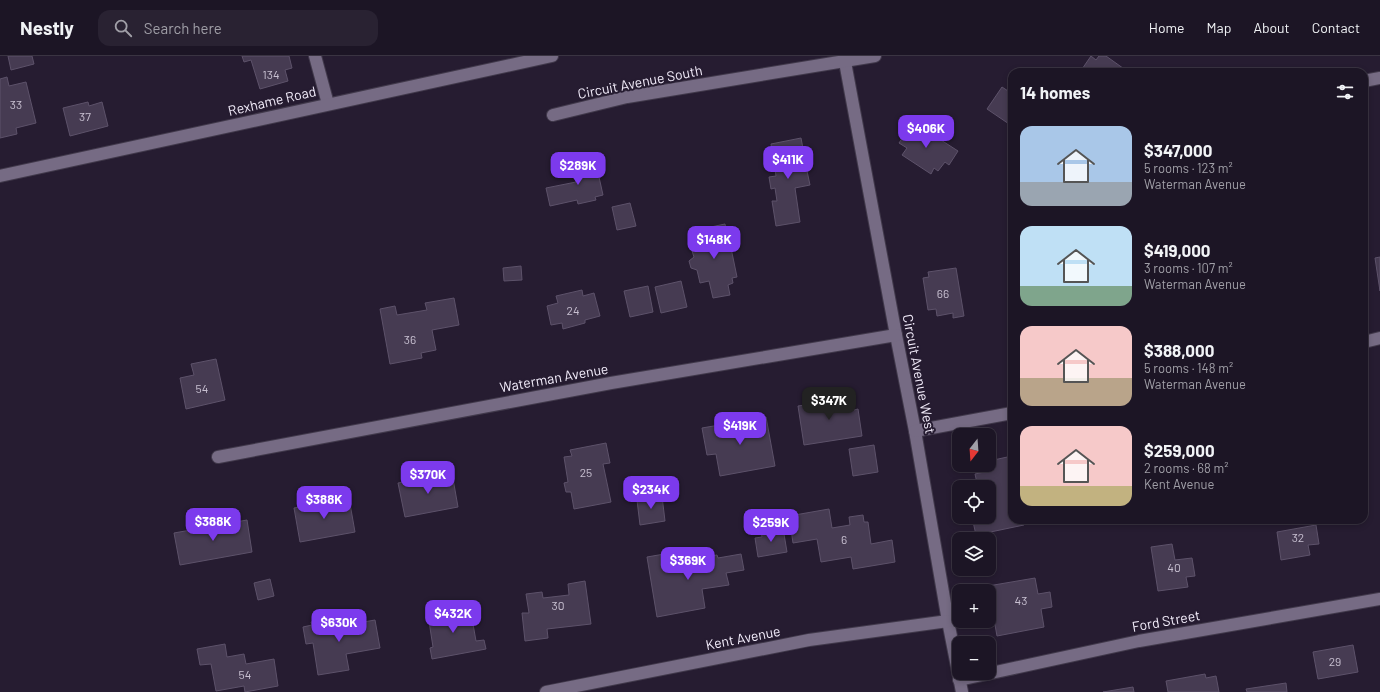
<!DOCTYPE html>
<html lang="en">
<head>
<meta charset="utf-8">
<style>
  body { margin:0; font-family:Barlow,sans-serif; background:#292232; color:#f1f3f6; height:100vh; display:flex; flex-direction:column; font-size:15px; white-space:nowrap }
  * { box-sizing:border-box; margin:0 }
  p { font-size:13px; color:#a09fa7 }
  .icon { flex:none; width:22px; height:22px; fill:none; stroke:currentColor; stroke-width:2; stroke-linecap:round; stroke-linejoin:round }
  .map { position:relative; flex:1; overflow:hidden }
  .panel { position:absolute; left:1008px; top:12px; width:360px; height:456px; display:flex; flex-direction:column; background:#1c1525; border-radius:12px; box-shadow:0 2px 6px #0003,0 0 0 1px #3a3442 }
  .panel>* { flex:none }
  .needle { width:26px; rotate:197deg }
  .fabs { position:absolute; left:952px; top:372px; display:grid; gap:8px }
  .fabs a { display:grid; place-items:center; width:44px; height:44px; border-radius:8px; background:#1c1525; box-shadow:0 2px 6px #0003,0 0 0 1px #3a3442; font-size:20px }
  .price { position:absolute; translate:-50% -34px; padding:0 9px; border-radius:8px; background:#7c3aed; color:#fff; font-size:13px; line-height:26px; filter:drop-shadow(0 1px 2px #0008) }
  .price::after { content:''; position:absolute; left:50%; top:24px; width:12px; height:9px; margin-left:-6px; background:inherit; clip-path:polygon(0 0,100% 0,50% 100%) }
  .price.current { background:#222; color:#fff }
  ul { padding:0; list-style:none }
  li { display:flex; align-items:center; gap:12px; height:100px; padding:0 12px }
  li span { display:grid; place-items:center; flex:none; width:112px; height:80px; border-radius:12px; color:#555 }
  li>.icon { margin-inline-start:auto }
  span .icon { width:48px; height:48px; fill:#fffc; stroke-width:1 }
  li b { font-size:17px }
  h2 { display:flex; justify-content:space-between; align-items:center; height:48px; padding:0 12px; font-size:17px }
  header { display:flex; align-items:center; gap:24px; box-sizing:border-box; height:56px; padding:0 20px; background:#1c1525; border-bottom:1px solid #3a3442 }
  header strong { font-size:19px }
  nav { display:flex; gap:22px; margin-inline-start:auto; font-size:14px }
  .search { width:280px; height:36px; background:#292232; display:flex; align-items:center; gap:10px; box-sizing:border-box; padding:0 14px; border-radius:12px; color:#a09fa7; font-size:15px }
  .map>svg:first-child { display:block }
  .building { fill:#463b52; stroke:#5d526a }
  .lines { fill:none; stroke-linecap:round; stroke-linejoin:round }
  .minor-casing { stroke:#41394b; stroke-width:14 }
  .minor { stroke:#766b84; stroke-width:12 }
  .labels { text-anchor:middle; stroke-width:4; stroke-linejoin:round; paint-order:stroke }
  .number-label { font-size:12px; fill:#c8c0d1 }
  .street-label { font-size:14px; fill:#f3edfb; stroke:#261c31 }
</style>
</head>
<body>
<header>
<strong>Nestly</strong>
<div class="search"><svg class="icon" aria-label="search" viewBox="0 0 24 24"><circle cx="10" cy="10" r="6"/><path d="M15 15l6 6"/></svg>Search here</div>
<nav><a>Home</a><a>Map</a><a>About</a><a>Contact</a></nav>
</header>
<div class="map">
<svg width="1380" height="636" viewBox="0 0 1380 636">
  <rect width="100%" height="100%" fill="#261c31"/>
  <g class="building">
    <path d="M 8,0 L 32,0 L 34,8 L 11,14 Z"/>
    <path d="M 242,0 L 289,0 L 292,12 L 285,14 L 288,25 L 260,33 L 251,4 L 244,6 Z"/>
    <path d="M 1091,0 L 1096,4 L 1099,0 L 1106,0 L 1127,15 L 1080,16 Z"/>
    <path d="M 7,21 L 9,30 L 26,26 L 36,67 L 16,72 L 17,78 L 0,82 L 0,23 Z"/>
    <path d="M 1002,31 L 1011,37 L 1012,36 L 1012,70 L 987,53 Z"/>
    <path d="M 88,46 L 89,50 L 102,46 L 108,70 L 70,80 L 63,52 Z"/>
    <path d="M 913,66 L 958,95 L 949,109 L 945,106 L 938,115 L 934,112 L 931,118 L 902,99 L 907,92 L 899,87 Z"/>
    <path d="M 1364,76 L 1368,106 L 1364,106 Z"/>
    <path d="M 801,82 L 805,103 L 808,103 L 810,114 L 807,115 L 810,129 L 795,132 L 800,166 L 776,170 L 772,145 L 777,145 L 775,132 L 771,133 L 769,121 L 776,120 L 771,88 Z"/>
    <path d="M 595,103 L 603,139 L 595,141 L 596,144 L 578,148 L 577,144 L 550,150 L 546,132 L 576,126 L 572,108 Z"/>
    <path d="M 630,147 L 636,170 L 617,174 L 612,151 Z"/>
    <path d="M 725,168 L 727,178 L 723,179 L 726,194 L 731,192 L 737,221 L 732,222 L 733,227 L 728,229 L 730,239 L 713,242 L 709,225 L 700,227 L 697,214 L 691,212 L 689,205 L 694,201 L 692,195 L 696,194 L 692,175 Z"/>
    <path d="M 1380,201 L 1380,235 L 1375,202 Z"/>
    <path d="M 521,210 L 522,224 L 504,225 L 503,212 Z"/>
    <path d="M 956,212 L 964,260 L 953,262 L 953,257 L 937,260 L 936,253 L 928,254 L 923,222 L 929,221 L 928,216 Z"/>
    <path d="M 681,225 L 687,251 L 661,257 L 655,231 Z"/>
    <path d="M 648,230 L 653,256 L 630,261 L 624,235 Z"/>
    <path d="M 582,234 L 583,240 L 594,237 L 600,260 L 585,264 L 585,267 L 563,273 L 562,267 L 551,269 L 547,250 L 558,247 L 556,240 Z"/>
    <path d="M 454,242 L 459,269 L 432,274 L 436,294 L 421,297 L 422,302 L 390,308 L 380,253 L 395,250 L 397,259 L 427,254 L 425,247 Z"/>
    <path d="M 216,303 L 225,344 L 186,353 L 180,322 L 194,319 L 191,308 Z"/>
    <path d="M 852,342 L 854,354 L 858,353 L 862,380 L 804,389 L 798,350 Z"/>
    <path d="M 766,361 L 775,410 L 720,420 L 716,398 L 707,399 L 702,372 Z"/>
    <path d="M 606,387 L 610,407 L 603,408 L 611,446 L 574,453 L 571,436 L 566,436 L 564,427 L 568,426 L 564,401 L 572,400 L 570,394 Z"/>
    <path d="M 874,389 L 878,416 L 853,420 L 849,393 Z"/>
    <path d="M 1012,400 L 1012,464 L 1023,464 L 1024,469 L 976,479 L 972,461 L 989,461 L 989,431 L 965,431 L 965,429 L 977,427 L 975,418 L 989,415 L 988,409 L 989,409 L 989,405 Z"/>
    <path d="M 452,417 L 458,451 L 405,461 L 398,427 Z"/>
    <path d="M 662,440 L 665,465 L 640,469 L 637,444 Z"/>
    <path d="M 349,442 L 355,476 L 300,486 L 294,452 Z"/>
    <path d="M 829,453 L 832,472 L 850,469 L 849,461 L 863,459 L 864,466 L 868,466 L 871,488 L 892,484 L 895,506 L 853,513 L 851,501 L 821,506 L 817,483 L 793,487 L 789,460 Z"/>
    <path d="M 247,464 L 252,496 L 180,509 L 174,477 Z"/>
    <path d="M 1316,469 L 1319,488 L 1308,489 L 1310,499 L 1281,504 L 1277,476 Z"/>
    <path d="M 783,472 L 787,496 L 758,501 L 755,482 L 762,481 L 761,475 Z"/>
    <path d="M 1172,488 L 1175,504 L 1192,502 L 1195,520 L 1186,521 L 1188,531 L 1158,535 L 1151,491 Z"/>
    <path d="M 670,497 L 673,514 L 694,511 L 693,503 L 717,499 L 718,502 L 741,498 L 744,514 L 726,517 L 729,529 L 702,533 L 705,552 L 657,561 L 647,501 Z"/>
    <path d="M 1035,522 L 1038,538 L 1050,536 L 1052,551 L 1041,553 L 1044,571 L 997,580 L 988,530 Z"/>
    <path d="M 270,523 L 274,540 L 258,544 L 254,527 Z"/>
    <path d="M 585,525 L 591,568 L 547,573 L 548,582 L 525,585 L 522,557 L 529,557 L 526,538 L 542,536 L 543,542 L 569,539 L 568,528 Z"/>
    <path d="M 470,551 L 476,585 L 484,584 L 486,593 L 432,603 L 430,592 L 433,591 L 428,559 Z"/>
    <path d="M 332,562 L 340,566 L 341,570 L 375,564 L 380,592 L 346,598 L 349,614 L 318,619 L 313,587 L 306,588 L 303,571 L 312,569 L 311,566 Z"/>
    <path d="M 225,588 L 227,601 L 244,598 L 246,608 L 274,603 L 278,630 L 245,636 L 244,630 L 216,635 L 211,608 L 200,609 L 197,593 Z"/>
    <path d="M 1353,589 L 1358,616 L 1318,623 L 1313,596 Z"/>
    <path d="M 1205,618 L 1206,622 L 1216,620 L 1219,636 L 1168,636 L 1166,625 Z"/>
    <path d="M 1286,627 L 1287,636 L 1247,636 L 1246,633 Z"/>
    <path d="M 1133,631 L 1134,636 L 1103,636 Z"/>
  </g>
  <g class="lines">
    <defs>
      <g id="minor">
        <path d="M 315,0 L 328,48"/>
        <path d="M 845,6 L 896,279 L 915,375 L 948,565 L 962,636"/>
        <path d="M 1364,25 L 1380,22"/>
        <path d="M 553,59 L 627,41 L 875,0"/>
        <path d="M 0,120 L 552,0"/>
        <path d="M 1364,286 L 1380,282"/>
        <path d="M 915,375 L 1012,357"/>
        <path d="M 218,401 L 611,327 L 896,279"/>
        <path d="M 959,624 L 1139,585 L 1380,543"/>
        <path d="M 546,636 L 809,584 L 948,565"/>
      </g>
    </defs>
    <use href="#minor" class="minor-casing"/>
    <use href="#minor" class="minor"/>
  </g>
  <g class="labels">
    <g class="number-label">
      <text x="271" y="23">134</text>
      <text x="16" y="53">33</text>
      <text x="85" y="65">37</text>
      <text x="943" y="242">66</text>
      <text x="573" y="259">24</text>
      <text x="410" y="288">36</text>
      <text x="202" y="337">54</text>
      <text x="586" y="421">25</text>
      <text x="1298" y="486">32</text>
      <text x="844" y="488">6</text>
      <text x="1174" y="516">40</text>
      <text x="1021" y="549">43</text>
      <text x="558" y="554">30</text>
      <text x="1335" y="610">29</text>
      <text x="245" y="623">54</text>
    </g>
    <g class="street-label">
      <text transform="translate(640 26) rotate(-11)" y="5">Circuit Avenue South</text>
      <text transform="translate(272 45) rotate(-13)" y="5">Rexhame Road</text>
      <text transform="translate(919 318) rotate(79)" y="5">Circuit Avenue West</text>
      <text transform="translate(554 322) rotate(-10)" y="5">Waterman Avenue</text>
      <text transform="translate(1166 565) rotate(-10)" y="5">Ford Street</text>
      <text transform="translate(743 582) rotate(-11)" y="5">Kent Avenue</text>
    </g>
  </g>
</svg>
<div class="fabs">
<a><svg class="needle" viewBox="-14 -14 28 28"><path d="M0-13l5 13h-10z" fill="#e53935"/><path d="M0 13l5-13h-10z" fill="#a09fa7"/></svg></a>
<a><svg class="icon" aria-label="locate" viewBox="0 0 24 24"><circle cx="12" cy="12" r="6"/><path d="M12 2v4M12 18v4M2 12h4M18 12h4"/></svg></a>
<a><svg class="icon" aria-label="layers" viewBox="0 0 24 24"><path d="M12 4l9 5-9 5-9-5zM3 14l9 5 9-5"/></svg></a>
<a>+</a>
<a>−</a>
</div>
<b class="price" style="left:926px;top:93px">$406K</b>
<b class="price" style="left:788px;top:124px">$411K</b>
<b class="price" style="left:578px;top:130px">$289K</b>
<b class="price" style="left:714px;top:204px">$148K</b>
<b class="price current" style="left:829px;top:365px">$347K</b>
<b class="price" style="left:740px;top:390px">$419K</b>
<b class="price" style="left:428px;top:439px">$370K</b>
<b class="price" style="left:651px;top:454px">$234K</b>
<b class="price" style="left:324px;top:464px">$388K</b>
<b class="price" style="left:213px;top:486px">$388K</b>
<b class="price" style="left:771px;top:487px">$259K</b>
<b class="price" style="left:688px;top:525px">$369K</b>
<b class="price" style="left:453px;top:578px">$432K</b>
<b class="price" style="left:339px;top:587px">$630K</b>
<section class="panel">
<h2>14 homes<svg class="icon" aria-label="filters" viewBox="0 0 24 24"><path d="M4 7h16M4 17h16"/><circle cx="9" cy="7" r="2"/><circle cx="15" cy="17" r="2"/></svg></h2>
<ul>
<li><span style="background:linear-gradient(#a9c7e8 70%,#9aa5b1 0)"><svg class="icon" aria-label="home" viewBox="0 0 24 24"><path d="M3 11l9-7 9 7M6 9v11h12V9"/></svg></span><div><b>$347,000</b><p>5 rooms · 123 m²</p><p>Waterman Avenue</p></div></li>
<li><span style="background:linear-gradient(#bfe0f5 75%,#7fa58c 0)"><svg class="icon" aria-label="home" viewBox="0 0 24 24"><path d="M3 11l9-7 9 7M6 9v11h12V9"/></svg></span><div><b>$419,000</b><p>3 rooms · 107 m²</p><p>Waterman Avenue</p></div></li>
<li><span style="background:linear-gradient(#f6c9c9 65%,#b9a48a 0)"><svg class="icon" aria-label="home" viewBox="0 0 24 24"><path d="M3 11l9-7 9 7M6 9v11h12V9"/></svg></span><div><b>$388,000</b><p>5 rooms · 148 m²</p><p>Waterman Avenue</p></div></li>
<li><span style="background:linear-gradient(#f6c9c9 75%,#c2b280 0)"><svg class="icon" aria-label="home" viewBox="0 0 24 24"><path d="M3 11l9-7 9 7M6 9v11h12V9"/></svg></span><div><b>$259,000</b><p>2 rooms · 68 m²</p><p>Kent Avenue</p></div></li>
</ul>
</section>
</div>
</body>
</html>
